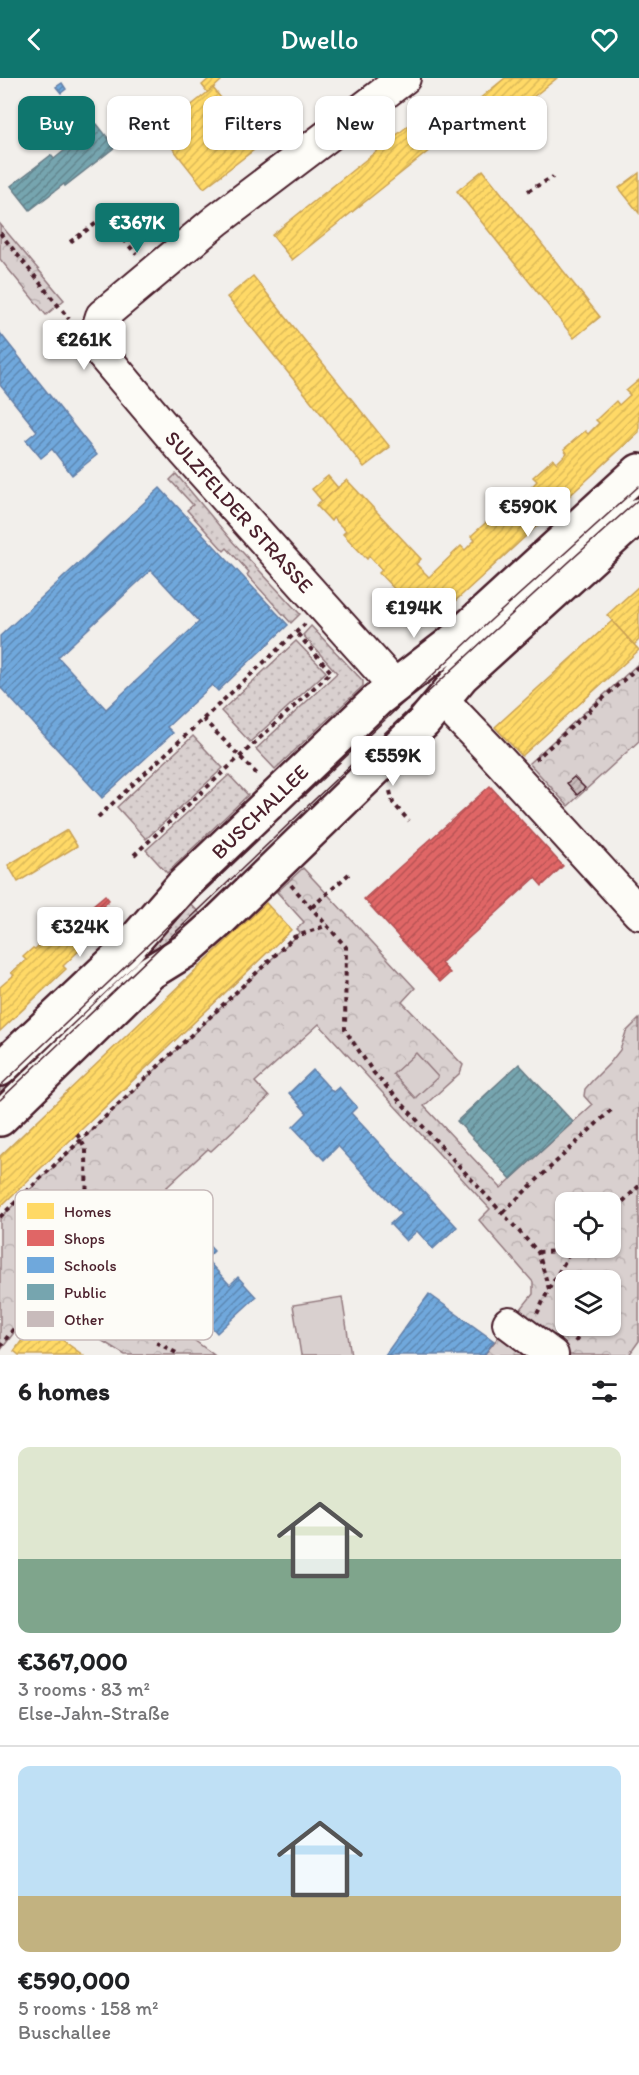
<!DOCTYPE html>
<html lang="en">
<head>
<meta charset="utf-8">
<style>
  body { margin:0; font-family:Itim,sans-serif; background:#f6f6f6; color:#202124; height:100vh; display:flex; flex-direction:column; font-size:22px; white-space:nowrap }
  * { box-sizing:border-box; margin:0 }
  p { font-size:20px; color:#757577 }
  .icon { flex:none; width:33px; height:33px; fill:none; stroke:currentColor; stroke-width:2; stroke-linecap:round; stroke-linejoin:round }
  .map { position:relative; height:1277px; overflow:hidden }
  .drawer { display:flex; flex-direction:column; background:#fff; flex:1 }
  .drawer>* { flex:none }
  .hud { position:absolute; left:18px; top:18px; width:603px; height:54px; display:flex; gap:12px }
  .tools { position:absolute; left:555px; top:1114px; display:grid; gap:12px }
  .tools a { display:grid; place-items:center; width:66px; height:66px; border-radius:12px; background:#fff; box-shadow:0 2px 4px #0004; font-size:30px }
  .price { position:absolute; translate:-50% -51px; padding:0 14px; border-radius:6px; background:#fff; color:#222; font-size:20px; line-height:39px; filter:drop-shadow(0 2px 3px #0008) }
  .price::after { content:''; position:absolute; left:50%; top:36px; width:18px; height:14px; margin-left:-9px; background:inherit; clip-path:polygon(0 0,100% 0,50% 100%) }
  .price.active { background:#0f766e; color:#fff }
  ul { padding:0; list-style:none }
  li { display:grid; align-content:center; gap:12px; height:318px; padding:0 18px }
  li+li { border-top:2px solid #e0e0e0 }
  li span { display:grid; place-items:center; height:186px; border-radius:12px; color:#555 }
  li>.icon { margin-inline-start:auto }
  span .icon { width:108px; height:108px; fill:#fffc; stroke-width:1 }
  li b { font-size:26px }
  h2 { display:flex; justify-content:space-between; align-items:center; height:72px; padding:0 18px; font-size:26px }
  .chip { padding:0 21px; border-radius:12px; background:#fff; box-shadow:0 2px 4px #0004; font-size:21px; line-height:54px }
  .chip.active { background:#0f766e; color:#fff }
  header { display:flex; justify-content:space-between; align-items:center; height:78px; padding:0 18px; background:#0f766e; color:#fff; font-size:27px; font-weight:600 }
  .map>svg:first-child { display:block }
  .grass { fill:url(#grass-dots); stroke:#92787d; stroke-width:1.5 }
  .forest { fill:url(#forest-crowns); stroke:#92787d; stroke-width:1.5; fill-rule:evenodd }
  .pitch { fill:#d9d0cf; stroke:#92787d; stroke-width:1.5 }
  .homes { fill:url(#homes-hatch); stroke:#c9a154; stroke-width:1.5 }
  .shops { fill:url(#shops-hatch); stroke:#b35154; stroke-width:1.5 }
  .schools { fill:url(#schools-hatch); stroke:#647fa7; stroke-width:1.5; fill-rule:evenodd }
  .public { fill:url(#public-hatch); stroke:#697d87; stroke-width:1.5 }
  .building { fill:url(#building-hatch); stroke:#4a1f2b; stroke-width:1.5 }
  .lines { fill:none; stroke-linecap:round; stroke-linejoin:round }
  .minor-casing { stroke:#4a1f2b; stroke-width:36 }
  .major-casing { stroke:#4a1f2b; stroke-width:38 }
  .path { stroke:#4a1f2b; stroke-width:4; stroke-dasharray:4.5 4.5; stroke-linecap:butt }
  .minor { stroke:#fdfcf7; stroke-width:32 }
  .major { stroke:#fdfcf7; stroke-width:33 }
  .tram { stroke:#4a1f2b; stroke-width:1.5 }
  .labels { text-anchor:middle; stroke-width:6; stroke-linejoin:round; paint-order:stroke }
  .street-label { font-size:21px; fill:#4a1f2b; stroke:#fdfcf7 }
  .key { fill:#fdfcf7; stroke:#c7baba; stroke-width:1.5 }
  .key-label { font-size:16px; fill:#4a1f2b }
</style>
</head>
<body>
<header><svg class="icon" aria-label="back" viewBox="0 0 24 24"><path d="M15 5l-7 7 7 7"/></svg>Dwello<svg class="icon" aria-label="heart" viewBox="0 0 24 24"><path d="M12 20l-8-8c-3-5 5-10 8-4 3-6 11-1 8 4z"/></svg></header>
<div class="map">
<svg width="639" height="1277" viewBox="0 0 639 1277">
  <defs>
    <pattern id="grass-dots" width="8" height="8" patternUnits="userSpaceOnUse" patternTransform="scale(1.5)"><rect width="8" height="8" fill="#d9d0cf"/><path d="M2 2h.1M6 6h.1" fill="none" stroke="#bcb2b2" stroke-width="1.8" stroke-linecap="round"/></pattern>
    <pattern id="forest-crowns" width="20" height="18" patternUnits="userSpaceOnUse" patternTransform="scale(1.5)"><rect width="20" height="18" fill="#d9d0cf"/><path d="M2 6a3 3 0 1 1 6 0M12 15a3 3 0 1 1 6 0" fill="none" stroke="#bcb2b2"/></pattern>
    <pattern id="homes-hatch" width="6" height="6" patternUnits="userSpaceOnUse" patternTransform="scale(1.5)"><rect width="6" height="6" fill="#ffd966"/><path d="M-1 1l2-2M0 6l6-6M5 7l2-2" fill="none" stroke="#dcba59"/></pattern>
    <pattern id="shops-hatch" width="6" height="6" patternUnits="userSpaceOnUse" patternTransform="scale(1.5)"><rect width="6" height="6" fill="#e06666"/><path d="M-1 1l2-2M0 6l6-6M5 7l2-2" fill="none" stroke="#b85354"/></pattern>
    <pattern id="schools-hatch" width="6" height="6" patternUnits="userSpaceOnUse" patternTransform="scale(1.5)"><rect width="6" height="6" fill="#6fa8dc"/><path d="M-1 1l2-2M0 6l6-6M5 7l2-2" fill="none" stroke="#5d88b3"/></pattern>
    <pattern id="public-hatch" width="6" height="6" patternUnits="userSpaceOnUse" patternTransform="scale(1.5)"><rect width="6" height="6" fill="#76a5af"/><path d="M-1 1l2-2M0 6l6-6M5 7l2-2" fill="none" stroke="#63868f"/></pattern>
    <pattern id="building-hatch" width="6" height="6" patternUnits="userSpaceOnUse" patternTransform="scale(1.5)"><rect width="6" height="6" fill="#c8bbbb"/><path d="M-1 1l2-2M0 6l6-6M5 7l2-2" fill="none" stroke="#ada0a1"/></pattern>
  </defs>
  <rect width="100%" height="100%" fill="#f2efeb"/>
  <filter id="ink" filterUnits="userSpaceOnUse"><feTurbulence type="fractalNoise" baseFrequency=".0167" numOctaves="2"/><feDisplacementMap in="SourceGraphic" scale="12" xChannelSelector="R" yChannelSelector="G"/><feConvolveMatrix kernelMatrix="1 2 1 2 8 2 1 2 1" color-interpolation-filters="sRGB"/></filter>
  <g filter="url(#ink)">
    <g class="grass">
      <path d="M 176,396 L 232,463 L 300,536 L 291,545 L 247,497 L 249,494 L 227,470 L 224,473 L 187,432 L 193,427 L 170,402 Z"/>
      <path d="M 311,548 L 363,603 L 363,608 L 275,691 L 256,671 L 337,595 L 303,557 Z"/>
      <path d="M 296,563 L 326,594 L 250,664 L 221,633 Z"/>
      <path d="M 193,658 L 223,690 L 146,761 L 117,729 Z"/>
      <path d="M 229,697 L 248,717 L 167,795 L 146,772 Z"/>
      <path d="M 182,817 L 208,844 L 0,1031 L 0,1001 Z"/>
    </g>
    <g class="forest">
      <path d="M 0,146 L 64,222 L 46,237 L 0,181 Z"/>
      <path d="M 639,585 L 639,663 L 568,728 L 529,685 Z"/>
      <path d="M 303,790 L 415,910 L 402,924 L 463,987 L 460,995 L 424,1028 L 501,1110 L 592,1027 L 584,1018 L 585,1011 L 592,1003 L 609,986 L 620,972 L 626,954 L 639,941 L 639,1263 L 629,1277 L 484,1277 L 533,1216 L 533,1204 L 479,1142 L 490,1131 L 319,946 L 255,1004 L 269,1019 L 211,1073 L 208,1071 L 100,1171 L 151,1230 L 214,1277 L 125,1277 L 38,1223 L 0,1273 L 0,1140 L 300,854 L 297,851 L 304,844 L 277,814 ZM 566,1125 L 610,1125 L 610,1170 L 566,1170 ZM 566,1203 L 610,1203 L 610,1248 L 566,1248 Z"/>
    </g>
    <g class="pitch">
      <path d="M 416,975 L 438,999 L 415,1020 L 393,996 Z"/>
      <path d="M 342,1219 L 351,1277 L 301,1277 L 293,1227 Z"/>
    </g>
    <g class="homes">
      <path d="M 210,0 L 219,0 L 221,3 L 208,15 L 202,7 Z"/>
      <path d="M 505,0 L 557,0 L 493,51 L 473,26 Z"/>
      <path d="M 213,10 L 259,68 L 204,110 L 159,53 Z"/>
      <path d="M 419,39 L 440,64 L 292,182 L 272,157 Z"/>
      <path d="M 483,92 L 600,239 L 574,260 L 457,113 Z"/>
      <path d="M 639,95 L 639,135 L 619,110 Z"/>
      <path d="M 253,198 L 390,369 L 364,389 L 227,219 Z"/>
      <path d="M 639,302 L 639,354 L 428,548 L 418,536 L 421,533 L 406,517 L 403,520 L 379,495 L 382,492 L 369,478 L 367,481 L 343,456 L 346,453 L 333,440 L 331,443 L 316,427 L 347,402 L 421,481 L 416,486 L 429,499 L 461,468 L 465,472 L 475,462 L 471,458 L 492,439 L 496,443 L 506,433 L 503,429 L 523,410 L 527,414 L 537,403 L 533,399 L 553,381 L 557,385 L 567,375 L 564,371 L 585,353 L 588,356 L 599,345 L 596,342 L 616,323 L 619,327 L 630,317 L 626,313 Z"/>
      <path d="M 328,398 L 338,410 L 322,423 L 312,411 Z"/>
      <path d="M 639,508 L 639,562 L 634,567 L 607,537 Z"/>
      <path d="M 612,543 L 639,572 L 522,678 L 495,649 Z"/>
      <path d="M 67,752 L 77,768 L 18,804 L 8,787 Z"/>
      <path d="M 266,825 L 291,852 L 0,1129 L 0,1078 Z"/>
      <path d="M 69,830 L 94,854 L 84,863 L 86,866 L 63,888 L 66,891 L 0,953 L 0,909 L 14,897 L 11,895 L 26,882 L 23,879 L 33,870 L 35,871 L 63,844 L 58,840 Z"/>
      <path d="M 36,1243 L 83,1277 L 19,1277 L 14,1273 Z"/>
    </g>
    <g class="shops">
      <path d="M 490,708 L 563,788 L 542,808 L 535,800 L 441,885 L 450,895 L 440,904 L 364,821 Z"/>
      <path d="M 105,817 L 109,822 L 103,828 L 108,833 L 108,838 L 94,854 L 77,838 L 85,831 L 88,835 L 95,829 L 93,827 Z"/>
    </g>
    <g class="schools">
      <path d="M 62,5 L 66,11 L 61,15 L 56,9 Z"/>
      <path d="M 0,255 L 97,377 L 72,397 L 52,371 L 41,380 L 26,362 L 37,353 L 0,307 Z"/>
      <path d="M 160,410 L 288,547 L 218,613 L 212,607 L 167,649 L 173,655 L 102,720 L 0,609 L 0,558 ZM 151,492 L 199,544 L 106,631 L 58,579 Z"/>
      <path d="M 313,992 L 333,1014 L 339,1009 L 357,1029 L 351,1035 L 457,1149 L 433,1171 L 417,1153 L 406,1163 L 390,1146 L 401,1136 L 338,1068 L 324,1082 L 293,1049 L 307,1035 L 289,1015 Z"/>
      <path d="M 196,1154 L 214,1173 L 206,1181 L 230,1207 L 238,1199 L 256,1219 L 217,1255 L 199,1235 L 207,1228 L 182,1202 L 174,1209 L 157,1190 Z"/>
      <path d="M 429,1216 L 494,1263 L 484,1277 L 385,1277 Z"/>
    </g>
    <g class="public">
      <path d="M 97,46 L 115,69 L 65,108 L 64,106 L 30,132 L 11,108 L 51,77 L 54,81 Z"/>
      <path d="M 519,986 L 573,1044 L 511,1101 L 457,1043 Z"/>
    </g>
    <path class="building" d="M 574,699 L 585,710 L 577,717 L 567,705 Z"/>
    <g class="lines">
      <defs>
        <g id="minor">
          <path d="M 394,607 L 184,373 L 97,270 L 97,254 L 102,238 L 217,142 L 404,0"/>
          <path d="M 443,623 L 489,671 L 639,835"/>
          <path d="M 509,1245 L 552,1277"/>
        </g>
        <g id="major">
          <path d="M 0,991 L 125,873 L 182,808 L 377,622 L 451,565 L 639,393"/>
          <path d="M 0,1041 L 151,894 L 185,873 L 219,843 L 424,644 L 462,598 L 639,437"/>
        </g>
      </defs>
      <use href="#minor" class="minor-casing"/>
      <use href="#major" class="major-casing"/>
      <g class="path">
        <path d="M 528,113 L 553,99"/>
        <path d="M 0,155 L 69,241"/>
        <path d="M 70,164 L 105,139 L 136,176"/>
        <path d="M 203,641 L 259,698"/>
        <path d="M 535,682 L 639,588"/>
        <path d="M 390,713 L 393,725 L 409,743"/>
        <path d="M 98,739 L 305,546"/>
        <path d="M 134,777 L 331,594 L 296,554"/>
        <path d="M 291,807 L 346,869 L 345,952 L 373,994 L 538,1174 L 549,1211 L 537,1236"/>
        <path d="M 312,829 L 351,794"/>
        <path d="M 77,1056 L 86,1071 L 87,1153 L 85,1202"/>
        <path d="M 503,1134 L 611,1032"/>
        <path d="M 610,1136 L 639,1108"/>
        <path d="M 0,1139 L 294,859 L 328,847"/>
        <path d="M 538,1174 L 571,1173 L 574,1170"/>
        <path d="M 559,1194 L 571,1203"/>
        <path d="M 549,1211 L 571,1173"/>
        <path d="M 575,1264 L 587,1248"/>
        <path d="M 0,1269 L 38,1218 L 77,1202 L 107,1202 L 130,1220 L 158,1265 L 180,1277"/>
      </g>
      <use href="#minor" class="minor"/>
      <use href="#major" class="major"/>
      <g class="tram">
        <path d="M 302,720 L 491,542 L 639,408"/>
        <path d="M 0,1008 L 259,761"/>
        <path d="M 0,1022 C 212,821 420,616 639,421"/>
      </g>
    </g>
  </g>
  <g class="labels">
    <g class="street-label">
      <text transform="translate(239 434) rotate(48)" y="7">SULZFELDER STRASSE</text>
      <text transform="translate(260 734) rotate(-44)" y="7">BUSCHALLEE</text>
    </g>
  </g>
  <rect x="15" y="1112" width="198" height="150" rx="9" class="key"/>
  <rect x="27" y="1125" width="27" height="16" fill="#ffd966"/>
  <rect x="27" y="1152" width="27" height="16" fill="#e06666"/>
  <rect x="27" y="1179" width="27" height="16" fill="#6fa8dc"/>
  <rect x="27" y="1206" width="27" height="16" fill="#76a5af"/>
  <rect x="27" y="1233" width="27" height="16" fill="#c8bbbb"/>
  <g class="key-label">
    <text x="64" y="1139">Homes</text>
    <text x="64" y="1166">Shops</text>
    <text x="64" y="1193">Schools</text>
    <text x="64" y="1220">Public</text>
    <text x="64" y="1247">Other</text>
  </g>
</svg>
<div class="tools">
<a><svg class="icon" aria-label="locate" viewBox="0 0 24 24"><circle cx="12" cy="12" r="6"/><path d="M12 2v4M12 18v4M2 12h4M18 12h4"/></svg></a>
<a><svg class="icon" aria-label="layers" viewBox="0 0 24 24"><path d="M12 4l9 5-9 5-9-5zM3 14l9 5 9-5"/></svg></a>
</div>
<b class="price active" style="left:137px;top:176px">€367K</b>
<b class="price" style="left:84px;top:293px">€261K</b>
<b class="price" style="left:528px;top:460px">€590K</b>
<b class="price" style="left:414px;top:561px">€194K</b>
<b class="price" style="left:393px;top:709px">€559K</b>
<b class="price" style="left:80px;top:880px">€324K</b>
<div class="hud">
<a class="chip active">Buy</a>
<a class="chip">Rent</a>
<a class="chip">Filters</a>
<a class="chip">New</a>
<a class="chip">Apartment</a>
</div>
</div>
<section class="drawer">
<h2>6 homes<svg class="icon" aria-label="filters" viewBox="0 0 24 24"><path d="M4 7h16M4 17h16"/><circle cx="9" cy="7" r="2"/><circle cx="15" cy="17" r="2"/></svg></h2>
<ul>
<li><span style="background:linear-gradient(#dfe7d0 60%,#7fa58c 0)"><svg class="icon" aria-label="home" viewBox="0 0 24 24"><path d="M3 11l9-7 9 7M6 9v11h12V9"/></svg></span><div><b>€367,000</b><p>3 rooms · 83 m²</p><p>Else-Jahn-Straße</p></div></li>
<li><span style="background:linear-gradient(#bfe0f5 70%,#c2b280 0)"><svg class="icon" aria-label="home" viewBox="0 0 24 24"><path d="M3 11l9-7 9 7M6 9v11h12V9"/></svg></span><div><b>€590,000</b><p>5 rooms · 158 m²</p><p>Buschallee</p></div></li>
</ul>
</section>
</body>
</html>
